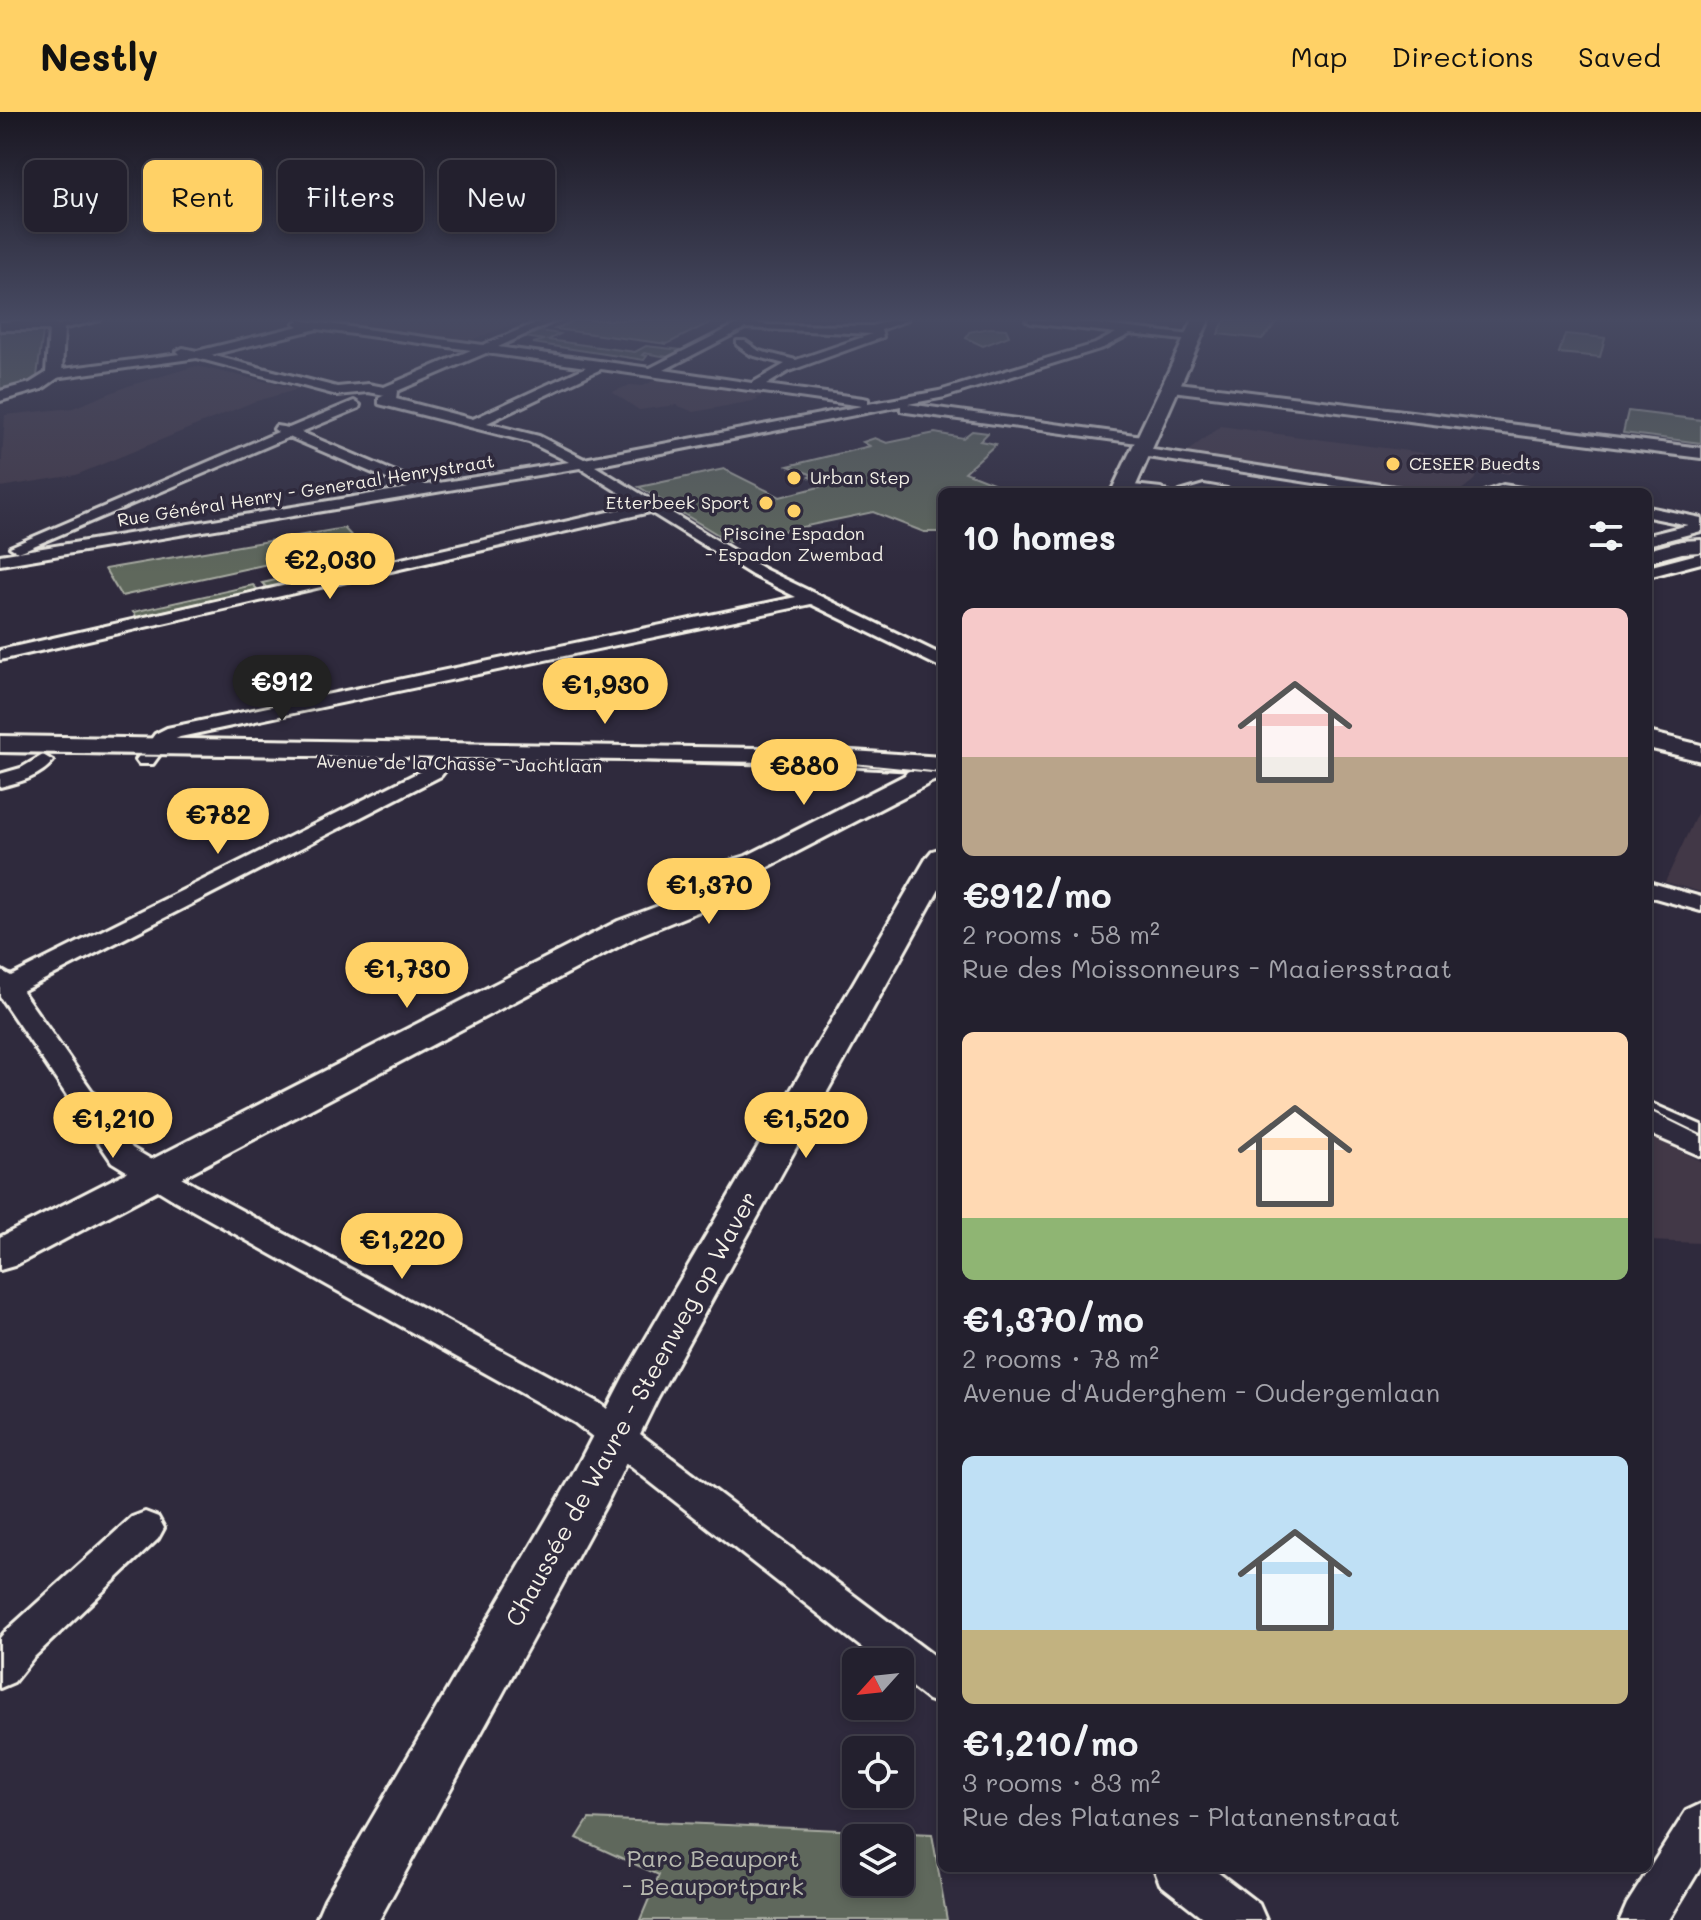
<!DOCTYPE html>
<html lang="en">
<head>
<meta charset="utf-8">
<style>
  body { margin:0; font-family:Mali,sans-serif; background:#2b2836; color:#f1f3f6; height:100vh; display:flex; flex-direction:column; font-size:30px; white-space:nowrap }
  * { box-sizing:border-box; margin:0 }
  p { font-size:26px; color:#a3a3aa }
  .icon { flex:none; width:44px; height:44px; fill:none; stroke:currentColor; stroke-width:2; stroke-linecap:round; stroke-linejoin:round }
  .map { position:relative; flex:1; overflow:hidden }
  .drawer { position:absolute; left:938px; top:376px; width:714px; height:1384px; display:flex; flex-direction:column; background:#23202e; border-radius:12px; box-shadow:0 4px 12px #0003,0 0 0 2px #403e4a }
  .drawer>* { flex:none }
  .guide { position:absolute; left:24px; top:48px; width:760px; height:72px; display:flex; gap:16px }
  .needle { width:52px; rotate:243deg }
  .tools { position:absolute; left:842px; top:1536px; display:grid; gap:16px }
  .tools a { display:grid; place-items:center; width:72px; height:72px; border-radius:12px; background:#23202e; box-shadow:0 4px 12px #0003,0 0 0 2px #403e4a; font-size:40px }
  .price { position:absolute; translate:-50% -68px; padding:0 18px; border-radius:28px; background:#ffd166; color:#111; font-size:26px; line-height:52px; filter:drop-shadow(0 2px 4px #0008) }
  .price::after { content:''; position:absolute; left:50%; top:48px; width:24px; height:18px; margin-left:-12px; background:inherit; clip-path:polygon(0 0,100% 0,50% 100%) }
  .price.active { background:#222; color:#fff }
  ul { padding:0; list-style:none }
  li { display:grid; align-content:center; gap:16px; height:424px; padding:0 24px }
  li span { display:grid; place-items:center; height:248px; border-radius:12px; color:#555 }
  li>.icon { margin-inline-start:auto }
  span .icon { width:144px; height:144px; fill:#fffc; stroke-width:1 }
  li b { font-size:34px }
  h2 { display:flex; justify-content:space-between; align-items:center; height:96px; padding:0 24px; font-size:34px }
  .tag { padding:0 28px; border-radius:12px; background:#23202e; box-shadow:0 4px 12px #0003,0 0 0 2px #403e4a; font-size:28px; line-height:72px }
  .tag.active { background:#ffd166; color:#111 }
  header { display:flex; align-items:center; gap:48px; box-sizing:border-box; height:112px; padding:0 40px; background:#ffd166; color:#111 }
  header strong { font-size:38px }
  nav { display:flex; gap:44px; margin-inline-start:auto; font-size:28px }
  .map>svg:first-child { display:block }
  .built { fill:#423847 }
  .green { fill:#5e685c; stroke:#a9aca2; stroke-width:2; fill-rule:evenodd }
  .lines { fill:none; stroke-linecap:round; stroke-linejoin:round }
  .minor-casing { stroke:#f4f1e8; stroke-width:6 }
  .tertiary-casing { stroke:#f4f1e8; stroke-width:6 }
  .secondary-casing { stroke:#f4f1e8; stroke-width:6 }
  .minor { fill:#2f2a3d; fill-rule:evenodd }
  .tertiary { fill:#2f2a3d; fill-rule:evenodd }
  .secondary { fill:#2f2a3d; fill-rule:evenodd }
  .tram { stroke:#f4f1e8; stroke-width:2 }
  .poi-dot { fill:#ffd166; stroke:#2f2a3d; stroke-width:3 }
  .labels { text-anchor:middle; stroke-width:7; stroke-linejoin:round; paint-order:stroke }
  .far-poi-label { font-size:18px; fill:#f4f1e8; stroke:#2f2a3d; text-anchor:start }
  .far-street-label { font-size:18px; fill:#f4f1e8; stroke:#2f2a3d }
  .near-street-label { font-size:24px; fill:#f4f1e8; stroke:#2f2a3d }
  .near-park-label { font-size:24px; fill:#b8bab0; stroke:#2f2a3d }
</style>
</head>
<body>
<header>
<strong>Nestly</strong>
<nav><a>Map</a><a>Directions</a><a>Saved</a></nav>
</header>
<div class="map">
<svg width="1701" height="1808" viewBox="0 0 1701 1808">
  <rect width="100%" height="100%" fill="#2f2a3d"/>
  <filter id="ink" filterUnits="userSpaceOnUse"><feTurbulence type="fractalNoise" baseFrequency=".0125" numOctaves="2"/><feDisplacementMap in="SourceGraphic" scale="16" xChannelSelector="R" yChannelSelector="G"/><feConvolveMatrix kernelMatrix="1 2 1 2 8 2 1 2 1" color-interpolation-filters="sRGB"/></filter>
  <g filter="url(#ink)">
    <g class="built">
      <path d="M 351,208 L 525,208 L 465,230 L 339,212 Z"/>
      <path d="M 196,254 L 299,277 L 253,290 L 76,363 L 0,375 L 5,303 L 73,296 L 128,274 Z"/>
      <path d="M 659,266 L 697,271 L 768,283 L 756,286 L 758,288 L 694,300 L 676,293 L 639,298 L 612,280 L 630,273 L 643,274 Z"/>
      <path d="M 1221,314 L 1278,322 L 1515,353 L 1509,362 L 1480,357 L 1474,368 L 1459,380 L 1431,380 L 1184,342 Z"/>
      <path d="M 1701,693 L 1701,780 L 1665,770 Z"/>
      <path d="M 1648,1023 L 1701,1049 L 1701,1131 L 1648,1129 Z"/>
    </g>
    <g class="green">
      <path d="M 575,208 L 715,208 L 667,232 L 555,217 Z"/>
      <path d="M 1228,208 L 1279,208 L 1262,227 L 1218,222 L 1224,209 Z"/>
      <path d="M 990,216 L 1006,217 L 1009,224 L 983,234 L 966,226 L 969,220 Z"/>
      <path d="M 0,218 L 43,219 L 37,264 L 26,272 L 0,279 Z"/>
      <path d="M 540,219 L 560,222 L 548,228 L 635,240 L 646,234 L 681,238 L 668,245 L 644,241 L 642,243 L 647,244 L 644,248 L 533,231 L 544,228 L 525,225 Z"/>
      <path d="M 1565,222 L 1605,226 L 1600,245 L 1559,241 Z"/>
      <path d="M 1628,299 L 1701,308 L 1701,331 L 1623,321 Z"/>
      <path d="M 972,319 L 988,321 L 980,329 L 996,332 L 965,360 L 993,371 L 987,380 L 942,380 L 942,420 L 924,420 L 873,400 L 730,430 L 639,375 L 724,357 L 780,385 L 827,373 L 809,365 L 813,363 L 788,354 L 870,334 L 863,330 L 875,326 L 887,331 L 935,321 L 963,326 Z"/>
      <path d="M 344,416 L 359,432 L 121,484 L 105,457 Z"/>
      <path d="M 374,446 L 379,451 L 267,476 L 262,471 Z"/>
      <path d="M 253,473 L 258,478 L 137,505 L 133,500 Z"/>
      <path d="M 589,1707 L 932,1722 L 947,1808 L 640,1808 L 659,1763 L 577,1726 ZM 856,1726 L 900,1726 L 900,1770 L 856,1770 Z"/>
    </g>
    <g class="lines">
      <defs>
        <g id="minor">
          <path d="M 77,208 L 100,208 L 57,218 L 51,215 Z"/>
          <path d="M 299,208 L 483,233 L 543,208 L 557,208 L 498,235 L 650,256 L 745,208 L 758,208 L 755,211 L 769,213 L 872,214 L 891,208 L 907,208 L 881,218 L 883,225 L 789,259 L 766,273 L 863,286 L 868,287 L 868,292 L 939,279 L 1095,232 L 1116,221 L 1031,211 L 1026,208 L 1060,208 L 1192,223 L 1198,226 L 1192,229 L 1130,222 L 1103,236 L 945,285 L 908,292 L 1150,325 L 1152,328 L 1145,332 L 906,300 L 901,299 L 901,294 L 595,354 L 764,457 L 942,543 L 942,556 L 811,492 L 180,625 L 169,630 L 153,652 L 139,652 L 136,648 L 155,622 L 167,616 L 796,485 L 752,463 L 650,400 L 0,548 L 0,538 L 639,393 L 580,356 L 0,453 L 0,443 L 408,376 L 289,325 L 24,438 L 18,440 L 10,435 L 278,320 L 274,317 L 276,314 L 289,316 L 354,289 L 360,293 L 359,296 L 301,320 L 426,373 L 569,350 L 529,330 L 379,292 L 379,286 L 385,283 L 368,280 L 337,283 L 197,246 L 55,266 L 49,262 L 55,258 L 180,242 L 177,239 L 183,236 L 197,239 L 299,214 L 294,211 ZM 745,216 L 872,222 L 796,248 L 759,239 L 745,229 L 737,229 L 737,233 L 751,243 L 785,252 L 752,271 L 664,258 ZM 317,217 L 471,238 L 384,275 L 368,272 L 337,275 L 211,243 ZM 486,241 L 586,255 L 473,307 L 396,287 L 397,279 ZM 601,257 L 862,294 L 584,347 L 539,324 L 487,311 Z"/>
          <path d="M 1140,336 L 1401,376 L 1408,380 L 1372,380 L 1135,343 L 1135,337 Z"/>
          <path d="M 1124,372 L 1161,376 L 1168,380 L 1119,379 L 1117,376 Z"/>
          <path d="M 1204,373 L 1227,377 L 1229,380 L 1180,380 Z"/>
          <path d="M 1503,373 L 1528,377 L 1530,380 L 1484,380 Z"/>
          <path d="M 1648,395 L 1701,406 L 1701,419 L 1648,433 L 1648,423 L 1688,413 L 1648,405 Z"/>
          <path d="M 1701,441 L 1701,451 L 1648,465 L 1648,455 Z"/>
          <path d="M 451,632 L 461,638 L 441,664 L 22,879 L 132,1036 L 196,1074 L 599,1291 L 942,1550 L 942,1593 L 928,1588 L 900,1566 L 900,1550 L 880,1550 L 575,1311 L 174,1088 L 112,1050 L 0,885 L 0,858 L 11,864 L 427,656 L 444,634 Z"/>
          <path d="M 43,643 L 53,649 C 40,665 20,670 0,675 L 0,662 L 21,656 Z"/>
          <path d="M 1648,770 L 1701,785 L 1701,799 L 1648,784 Z"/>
          <path d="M 145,1400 L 158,1405 L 164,1416 L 158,1427 L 33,1546 L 14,1570 L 0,1576 L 0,1526 L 5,1520 L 132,1405 Z"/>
          <path d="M 1701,1692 L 1701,1755 L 1669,1808 L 1620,1808 L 1627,1792 L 1686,1699 Z"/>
          <path d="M 1154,1756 L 1212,1756 L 1259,1792 L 1266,1808 L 1206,1808 L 1160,1772 Z"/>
        </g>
        <g id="tertiary">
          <path d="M 41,208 L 64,215 L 62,263 L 42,277 L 0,289 L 0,279 L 30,271 L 46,261 L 49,218 L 0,218 L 0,210 Z"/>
          <path d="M 1170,270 L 1701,336 L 1701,346 L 1164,278 L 1164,272 Z"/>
          <path d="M 1701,428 L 1701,440 L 1682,441 L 1648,450 L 1648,438 L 1681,429 Z"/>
          <path d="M 1648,620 L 1701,633 L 1701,649 L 1648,636 Z"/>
          <path d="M 0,624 L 823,637 L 942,645 L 942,661 L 924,659 L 932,666 L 928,672 L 766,756 L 707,796 L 640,823 L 14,1154 L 0,1158 L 0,1125 L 618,809 L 669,790 L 724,759 L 722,756 L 726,750 L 746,744 L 915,658 L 823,653 L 624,648 L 0,640 Z"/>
          <path d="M 942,736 L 942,772 L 658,1285 L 606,1392 L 379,1808 L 316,1808 L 325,1787 L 572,1364 L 624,1264 L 927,745 L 932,739 Z"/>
        </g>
        <g id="secondary">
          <path d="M 1193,208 L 1209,208 L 1133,380 L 1111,380 Z"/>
          <path d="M 942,645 L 942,666 L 918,675 L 907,672 L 903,666 L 907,660 Z"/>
          <path d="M 1648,990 L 1701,1013 L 1701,1044 L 1648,1021 Z"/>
        </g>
      </defs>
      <use href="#minor" class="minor-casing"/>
      <use href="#tertiary" class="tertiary-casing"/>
      <use href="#secondary" class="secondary-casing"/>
      <use href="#minor" class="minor"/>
      <use href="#tertiary" class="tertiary"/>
      <use href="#secondary" class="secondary"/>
      <g class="tram">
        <path d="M 0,642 L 853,652 L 942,661"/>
        <path d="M 1648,997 L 1701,1023"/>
      </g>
    </g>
  </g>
  <linearGradient id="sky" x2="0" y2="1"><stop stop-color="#1a1722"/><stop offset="0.45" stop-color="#474a62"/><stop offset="1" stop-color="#474a62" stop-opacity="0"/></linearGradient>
  <rect width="1701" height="461" fill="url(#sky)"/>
  <g class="poi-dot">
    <circle cx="1393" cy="352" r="8"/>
    <circle cx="794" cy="366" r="8"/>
    <circle cx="766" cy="391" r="8"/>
    <circle cx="794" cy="399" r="8"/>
  </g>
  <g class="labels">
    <g class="far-poi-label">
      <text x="1409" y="358">CESEER Buedts</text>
      <text x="810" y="372">Urban Step</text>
      <text x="750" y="397" text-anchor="end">Etterbeek Sport</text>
      <text x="794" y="428" text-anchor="middle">Piscine Espadon<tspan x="794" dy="21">- Espadon Zwembad</tspan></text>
    </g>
    <g class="far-street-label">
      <text transform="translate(306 379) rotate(-9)" y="6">Rue Général Henry - Generaal Henrystraat</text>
      <text transform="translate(459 652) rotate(1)" y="6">Avenue de la Chasse - Jachtlaan</text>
    </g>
    <g class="near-street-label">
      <text transform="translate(632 1297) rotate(-61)" y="8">Chaussée de Wavre - Steenweg op Waver</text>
    </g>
    <g class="near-park-label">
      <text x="713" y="1755">Parc Beauport<tspan x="713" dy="28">- Beauportpark</tspan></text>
    </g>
  </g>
</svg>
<div class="tools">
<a><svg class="needle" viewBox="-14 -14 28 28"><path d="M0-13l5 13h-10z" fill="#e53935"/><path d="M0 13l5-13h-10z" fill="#a3a3aa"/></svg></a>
<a><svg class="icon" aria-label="locate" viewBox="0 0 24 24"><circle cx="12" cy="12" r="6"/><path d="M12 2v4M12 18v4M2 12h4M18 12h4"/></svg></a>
<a><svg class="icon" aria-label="layers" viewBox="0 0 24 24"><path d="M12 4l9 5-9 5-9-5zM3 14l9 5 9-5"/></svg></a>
</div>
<b class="price" style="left:330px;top:489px">€2,030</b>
<b class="price active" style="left:282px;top:611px">€912</b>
<b class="price" style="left:605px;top:614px">€1,930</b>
<b class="price" style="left:804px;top:695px">€880</b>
<b class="price" style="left:218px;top:744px">€782</b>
<b class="price" style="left:709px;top:814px">€1,370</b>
<b class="price" style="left:407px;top:898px">€1,730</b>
<b class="price" style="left:113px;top:1048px">€1,210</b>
<b class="price" style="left:806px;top:1048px">€1,520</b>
<b class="price" style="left:402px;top:1169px">€1,220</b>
<div class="guide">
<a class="tag">Buy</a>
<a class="tag active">Rent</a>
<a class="tag">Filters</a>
<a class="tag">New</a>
</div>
<section class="drawer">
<h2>10 homes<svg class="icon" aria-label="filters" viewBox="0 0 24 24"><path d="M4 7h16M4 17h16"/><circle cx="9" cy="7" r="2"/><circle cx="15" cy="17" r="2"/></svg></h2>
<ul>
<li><span style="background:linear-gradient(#f6c9c9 60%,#b9a48a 0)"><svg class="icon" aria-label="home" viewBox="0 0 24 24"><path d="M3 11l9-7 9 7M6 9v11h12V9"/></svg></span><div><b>€912/mo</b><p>2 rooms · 58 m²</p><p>Rue des Moissonneurs - Maaiersstraat</p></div></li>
<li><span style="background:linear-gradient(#ffd9b3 75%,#8fb573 0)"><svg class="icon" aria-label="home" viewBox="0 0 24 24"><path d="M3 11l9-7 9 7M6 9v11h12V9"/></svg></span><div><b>€1,370/mo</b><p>2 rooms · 78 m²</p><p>Avenue d'Auderghem - Oudergemlaan</p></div></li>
<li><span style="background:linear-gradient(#bfe0f5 70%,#c2b280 0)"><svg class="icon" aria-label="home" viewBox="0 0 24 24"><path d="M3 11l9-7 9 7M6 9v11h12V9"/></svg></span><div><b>€1,210/mo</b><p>3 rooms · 83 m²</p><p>Rue des Platanes - Platanenstraat</p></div></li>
</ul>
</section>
</div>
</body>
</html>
